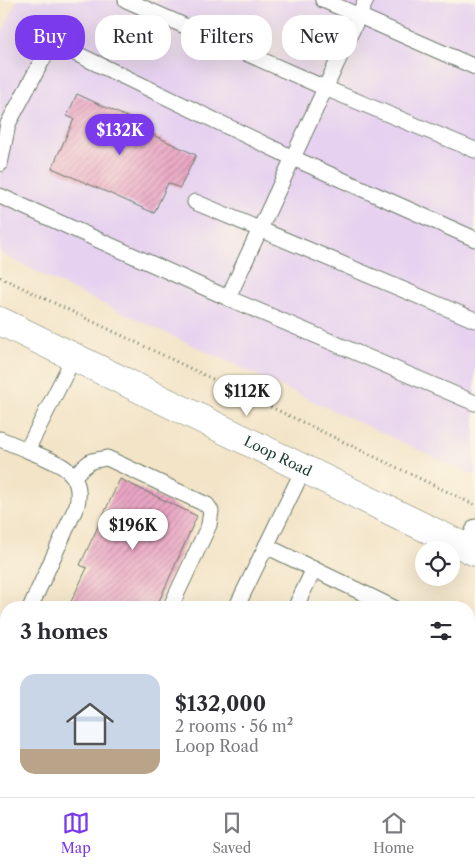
<!DOCTYPE html>
<html lang="en">
<head>
<meta charset="utf-8">
<style>
  body { margin:0; font-family:"Libre Caslon Text",serif; background:#f2f2f3; color:#2b2b33; height:100vh; display:flex; flex-direction:column; font-size:19px; white-space:nowrap }
  * { box-sizing:border-box; margin:0 }
  p { font-size:16px; color:#7c7c81 }
  .icon { flex:none; width:28px; height:28px; fill:none; stroke:currentColor; stroke-width:2; stroke-linecap:round; stroke-linejoin:round }
  .map { position:relative; flex:1; overflow:hidden }
  .side { position:absolute; left:0px; top:601px; width:475px; height:196px; display:flex; flex-direction:column; background:#fff; border-radius:20px 20px 0 0; box-shadow:0 5px 20px #0002 }
  .side>* { flex:none }
  .top-card { position:absolute; left:15px; top:15px; width:445px; height:45px; display:flex; gap:10px }
  .fabs { position:absolute; left:415px; top:541px; display:grid; gap:10px }
  .fabs a { display:grid; place-items:center; width:45px; height:45px; border-radius:50%; background:#fff; box-shadow:0 5px 20px #0002; font-size:25px }
  .price { position:absolute; translate:-50% -42px; padding:0 11px; border-radius:18px; background:#fff; color:#222; font-size:16px; line-height:32px; filter:drop-shadow(0 1px 2px #0008) }
  .price::after { content:''; position:absolute; left:50%; top:30px; width:15px; height:11px; margin-left:-8px; background:inherit; clip-path:polygon(0 0,100% 0,50% 100%) }
  .price.current { background:#7c3aed; color:#fff }
  ul { padding:0; list-style:none }
  li { display:flex; align-items:center; gap:15px; height:125px; padding:0 20px }
  li+li { border-top:1px solid #e1e1e2 }
  li span { display:grid; place-items:center; flex:none; width:140px; height:100px; border-radius:15px; color:#555 }
  li>.icon { margin-inline-start:auto }
  span .icon { width:60px; height:60px; fill:#fffc; stroke-width:1 }
  li b { font-size:21px }
  h2 { display:flex; justify-content:space-between; align-items:center; height:60px; padding:0 20px; font-size:21px }
  .chip { padding:0 18px; border-radius:20px; background:#fff; box-shadow:0 5px 20px #0002; font-size:18px; line-height:45px }
  .chip.current { background:#7c3aed; color:#fff }
  .tab-bar { display:flex; justify-content:space-around; align-items:center; height:70px; border-top:1px solid #e1e1e2; background:#fff; font-size:14px; color:#7c7c81 }
  .tab-bar a { display:grid; justify-items:center; gap:2px }
  .tab-bar .current { color:#7c3aed }
  .map>svg:first-child { display:block }
  .built { fill:#e6d2f0 }
  .building { fill:url(#building-hatch) }
  .lines { fill:none; stroke-linecap:round; stroke-linejoin:round }
  .service-casing { stroke:#697767; stroke-width:17 }
  .tertiary-casing { stroke:#697767; stroke-width:29 }
  .path { stroke:#697767; stroke-width:3; stroke-dasharray:1 4; stroke-linecap:butt }
  .service { stroke:#fff; stroke-width:15 }
  .tertiary { stroke:#fff; stroke-width:28 }
  .labels { text-anchor:middle; stroke-width:4; stroke-linejoin:round; paint-order:stroke }
  .street-label { font-size:14px; fill:#1f3d34; stroke:#fcf5e5 }
</style>
</head>
<body>
<div class="map">
<svg width="475" height="797" viewBox="0 0 475 797">
  <defs>
    <pattern id="building-hatch" width="6" height="6" patternUnits="userSpaceOnUse" patternTransform="scale(1.25)"><rect width="6" height="6" fill="#eaa6c4"/><path d="M-1 1l2-2M0 6l6-6M5 7l2-2" fill="none" stroke="#bd88a0"/></pattern>
  </defs>
  <rect width="100%" height="100%" fill="#fcf5e5"/>
  <filter id="ink" filterUnits="userSpaceOnUse"><feTurbulence type="fractalNoise" baseFrequency=".02" numOctaves="2"/><feDisplacementMap in="SourceGraphic" scale="10" xChannelSelector="R" yChannelSelector="G"/><feConvolveMatrix kernelMatrix="1 2 1 2 8 2 1 2 1" color-interpolation-filters="sRGB"/></filter>
  <filter id="wash" filterUnits="userSpaceOnUse"><feTurbulence type="fractalNoise" baseFrequency=".0096" numOctaves="4" result="noise"/><feDisplacementMap in="SourceGraphic" scale="20" xChannelSelector="R" yChannelSelector="G"/><feGaussianBlur stdDeviation="1.12" result="paint"/><feColorMatrix in="noise" values="0 0 0 0 0 0 0 0 0 0 0 0 0 0 0 0 0 1.4 0 .05"/><feComposite in="paint" operator="in"/></filter>
  <g filter="url(#wash)">
    <rect width="100%" height="100%" fill="#f3e4c7"/>
    <path class="built" d="M 17,0 L 475,0 L 475,476 L 71,289 L 0,253 L 0,38 Z"/>
    <g id="blocks">
      <g class="building">
        <path d="M 77,94 L 129,118 L 127,123 L 196,155 L 180,188 L 168,183 L 154,213 L 52,168 L 74,119 L 67,116 Z"/>
        <path d="M 120,479 L 197,516 L 156,608 L 68,608 L 87,568 L 80,565 Z"/>
      </g>
    </g>
  </g>
  <g filter="url(#ink)">
    <use href="#blocks" fill-opacity="0" stroke="#697767" stroke-width="1"/>
    <g class="lines">
      <defs>
        <g id="service">
          <path d="M 126,0 L 325,88 L 475,150"/>
          <path d="M 323,0 L 475,67"/>
          <path d="M 366,0 L 228,298 L 475,403"/>
          <path d="M 0,164 L 8,124 L 52,42 L 293,158 L 475,239"/>
          <path d="M 0,196 L 228,298"/>
          <path d="M 195,202 L 475,320"/>
          <path d="M 0,439 L 27,450 L 74,357"/>
          <path d="M 27,450 C 55,463 85,468 77,505 L 30,608"/>
          <path d="M 74,475 L 91,461 L 107,458 L 207,505 L 211,511 L 209,525 L 170,608"/>
          <path d="M 266,546 L 394,608"/>
          <path d="M 465,547 L 475,527"/>
          <path d="M 236,608 L 304,468"/>
          <path d="M 295,608 L 314,569"/>
          <path d="M 0,641 L 6,644"/>
          <path d="M 469,675 L 475,671"/>
          <path d="M 0,756 L 6,759"/>
          <path d="M 0,785 L 6,772"/>
          <path d="M 76,793 L 85,797"/>
          <path d="M 143,797 L 146,791"/>
          <path d="M 406,797 L 409,791"/>
        </g>
        <g id="tertiary">
          <path id="s1" d="M 0,321 L 475,552"/>
        </g>
      </defs>
      <use href="#service" class="service-casing"/>
      <use href="#tertiary" class="tertiary-casing"/>
      <path class="path" d="M 0,277 L 475,505"/>
      <use href="#service" class="service"/>
      <use href="#tertiary" class="tertiary"/>
    </g>
  </g>
  <g class="labels">
    <g class="street-label">
      <text dy="5" stroke="none"><textPath href="#s1" startOffset="309">Loop Road</textPath></text>
    </g>
  </g>
</svg>
<div class="fabs">
<a><svg class="icon" aria-label="locate" viewBox="0 0 24 24"><circle cx="12" cy="12" r="6"/><path d="M12 2v4M12 18v4M2 12h4M18 12h4"/></svg></a>
</div>
<b class="price current" style="left:120px;top:156px">$132K</b>
<b class="price" style="left:247px;top:417px">$112K</b>
<b class="price" style="left:133px;top:551px">$196K</b>
<div class="top-card">
<a class="chip current">Buy</a>
<a class="chip">Rent</a>
<a class="chip">Filters</a>
<a class="chip">New</a>
</div>
<section class="side">
<h2>3 homes<svg class="icon" aria-label="filters" viewBox="0 0 24 24"><path d="M4 7h16M4 17h16"/><circle cx="9" cy="7" r="2"/><circle cx="15" cy="17" r="2"/></svg></h2>
<ul>
<li><span style="background:linear-gradient(#c9d6e8 75%,#b9a48a 0)"><svg class="icon" aria-label="home" viewBox="0 0 24 24"><path d="M3 11l9-7 9 7M6 9v11h12V9"/></svg></span><div><b>$132,000</b><p>2 rooms · 56 m²</p><p>Loop Road</p></div></li>
</ul>
</section>
</div>
<nav class="tab-bar">
<a class="current"><svg class="icon" aria-label="map" viewBox="0 0 24 24"><path d="M3 6l6-2 6 2 6-2v14l-6 2-6-2-6 2zM9 4v14M15 6v14"/></svg>Map</a>
<a><svg class="icon" aria-label="saved" viewBox="0 0 24 24"><path d="M7 4h10v16l-5-4-5 4z"/></svg>Saved</a>
<a><svg class="icon" aria-label="home" viewBox="0 0 24 24"><path d="M3 11l9-7 9 7M6 9v11h12V9"/></svg>Home</a>
</nav>
</body>
</html>
